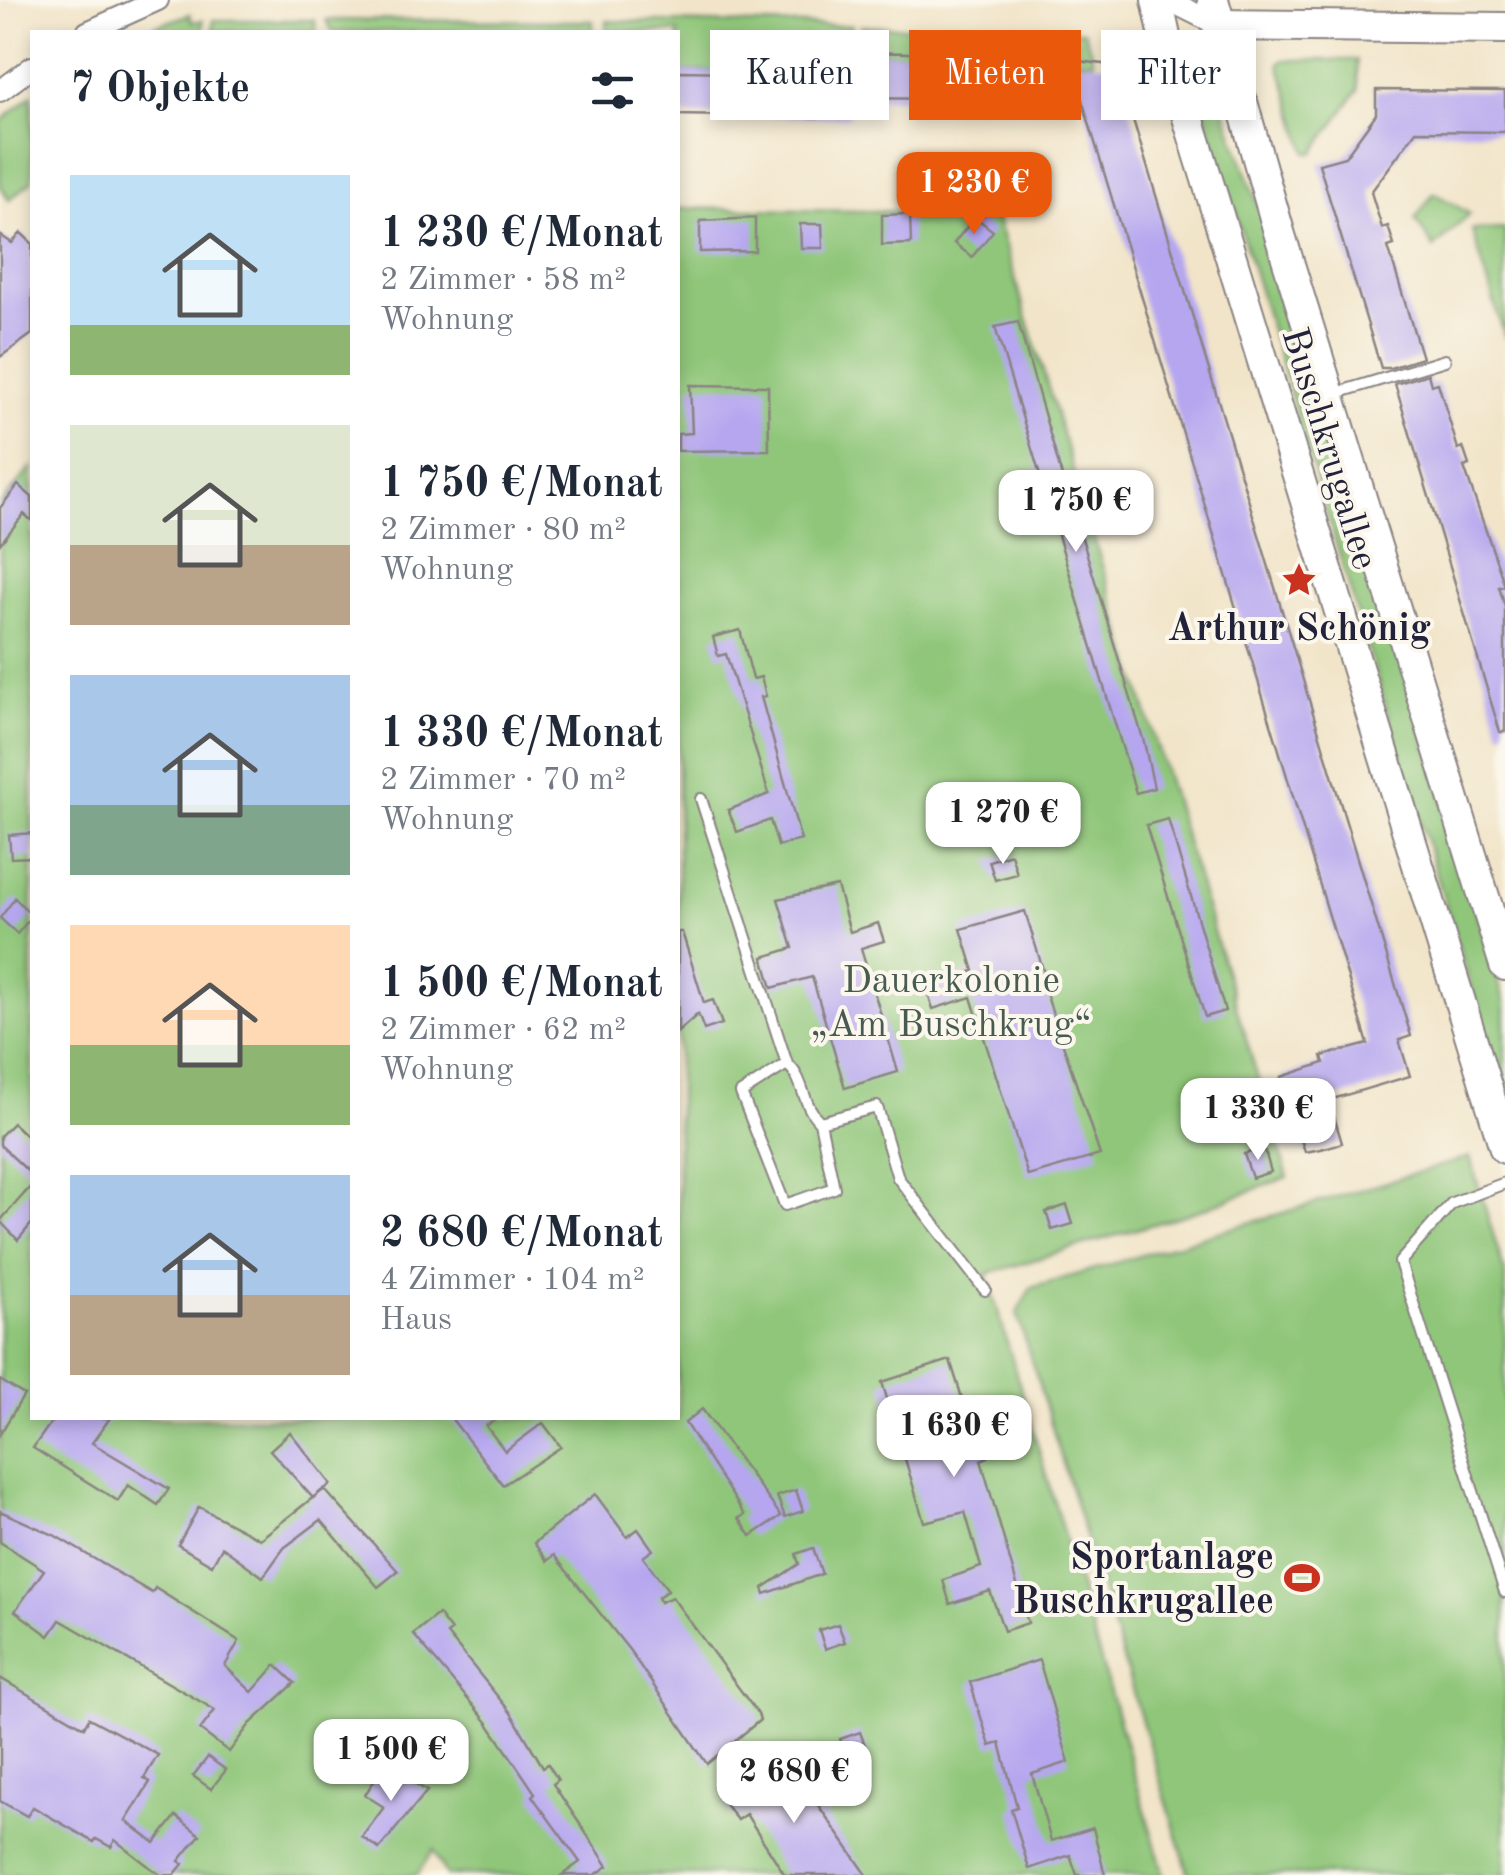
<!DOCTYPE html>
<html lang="de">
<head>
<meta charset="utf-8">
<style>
  body { margin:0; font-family:"Old Standard TT",serif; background:#f6f6f7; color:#1f2937; height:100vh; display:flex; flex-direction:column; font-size:38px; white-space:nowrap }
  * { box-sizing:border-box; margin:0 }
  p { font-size:32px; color:#747a83 }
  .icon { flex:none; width:55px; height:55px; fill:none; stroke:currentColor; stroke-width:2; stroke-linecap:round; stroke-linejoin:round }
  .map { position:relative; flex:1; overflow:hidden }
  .details { position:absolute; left:30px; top:30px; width:650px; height:1390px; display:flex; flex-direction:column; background:#fff; border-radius:0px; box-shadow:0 5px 15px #0003 }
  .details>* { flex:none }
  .top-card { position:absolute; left:710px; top:30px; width:645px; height:90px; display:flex; gap:20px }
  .price { position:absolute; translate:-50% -85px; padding:0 22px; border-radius:20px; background:#fff; color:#222; font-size:32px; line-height:65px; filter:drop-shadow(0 2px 5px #0008) }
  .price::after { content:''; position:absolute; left:50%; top:60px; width:30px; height:22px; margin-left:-15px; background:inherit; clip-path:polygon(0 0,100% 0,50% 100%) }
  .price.current { background:#ea580c; color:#fff }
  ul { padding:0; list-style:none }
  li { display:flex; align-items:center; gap:30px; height:250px; padding:0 40px }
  li span { display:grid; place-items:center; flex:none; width:280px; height:200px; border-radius:0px; color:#555 }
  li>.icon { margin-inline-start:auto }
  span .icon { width:120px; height:120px; fill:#fffc; stroke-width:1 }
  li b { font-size:42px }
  h2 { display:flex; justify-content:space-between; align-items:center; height:120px; padding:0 40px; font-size:42px }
  .chip { padding:0 35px; border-radius:0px; background:#fff; box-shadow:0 5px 15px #0003; font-size:35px; line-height:90px }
  .chip.current { background:#ea580c; color:#fff }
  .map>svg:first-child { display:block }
  .green { fill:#8fc679; stroke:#58745a; stroke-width:2.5 }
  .building { fill:#b5a6ef }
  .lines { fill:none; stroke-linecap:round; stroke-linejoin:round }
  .lane-casing { stroke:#8a8382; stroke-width:14 }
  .street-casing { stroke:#8a8382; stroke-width:24 }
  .secondary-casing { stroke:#8a8382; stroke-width:34 }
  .lane { stroke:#fff; stroke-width:10 }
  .street { stroke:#fff; stroke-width:20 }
  .secondary { stroke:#fff; stroke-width:30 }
  .labels { text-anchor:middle; stroke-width:8; stroke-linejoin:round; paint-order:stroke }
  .street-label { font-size:38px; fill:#22223b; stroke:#fbf7ec }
  .poi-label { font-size:38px; font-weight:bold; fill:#22223b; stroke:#fbf7ec }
  .park-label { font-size:38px; fill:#485b51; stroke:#fbf7ec }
</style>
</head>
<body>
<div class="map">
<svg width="1505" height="1875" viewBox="0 0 1505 1875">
  <rect width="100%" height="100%" fill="#fbf7ec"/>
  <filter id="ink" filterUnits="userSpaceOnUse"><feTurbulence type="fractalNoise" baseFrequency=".01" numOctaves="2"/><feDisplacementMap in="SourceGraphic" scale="20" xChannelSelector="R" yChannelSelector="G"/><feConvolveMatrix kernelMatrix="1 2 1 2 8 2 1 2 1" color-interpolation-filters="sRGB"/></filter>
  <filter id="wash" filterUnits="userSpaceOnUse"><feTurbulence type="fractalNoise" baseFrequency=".0048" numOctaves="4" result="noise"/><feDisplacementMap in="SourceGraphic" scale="40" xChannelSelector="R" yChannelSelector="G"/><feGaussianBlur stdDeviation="2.25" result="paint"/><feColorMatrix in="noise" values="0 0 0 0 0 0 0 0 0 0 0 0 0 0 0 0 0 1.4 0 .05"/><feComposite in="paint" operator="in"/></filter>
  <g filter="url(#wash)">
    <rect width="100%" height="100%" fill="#f1e4c8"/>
    <g class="green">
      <path d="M 190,14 L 192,22 L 203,20 L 203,32 L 139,32 Z"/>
      <path d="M 213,20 L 315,20 L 316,32 L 213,32 Z"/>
      <path d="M 326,20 L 593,21 L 593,32 L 333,32 Z"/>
      <path d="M 607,21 L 852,26 L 851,74 L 678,71 L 678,32 L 606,32 Z"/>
      <path d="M 861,26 L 1084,31 L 1094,61 L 862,52 Z"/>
      <path d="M 1284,60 L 1357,60 L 1358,90 L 1313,153 L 1307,153 L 1279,64 Z"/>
      <path d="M 1215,84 L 1290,295 L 1505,1004 L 1505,1100 L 1197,86 Z"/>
      <path d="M 32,95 L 32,181 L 9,200 L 0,185 L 0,122 Z"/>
      <path d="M 1434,193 L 1470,214 L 1434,248 L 1415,219 Z"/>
      <path d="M 678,208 L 995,213 L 1288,1177 L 1200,1210 L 987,1274 L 1164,1875 L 446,1875 L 433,1850 L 417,1875 L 0,1875 L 0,505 L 32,467 L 32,1418 L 678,1418 Z"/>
      <path d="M 1505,229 L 1505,338 L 1472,230 Z"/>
      <path d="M 1470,1157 L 1505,1274 L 1505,1875 L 1189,1875 L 1017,1313 L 1031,1288 Z"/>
    </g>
    <g id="blocks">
      <g class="building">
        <path d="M 862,52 L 1054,56 L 1054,60 L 1061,60 L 1061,100 L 850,98 L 850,118 L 678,115 L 678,71 L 862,74 Z"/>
        <path d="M 1070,60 L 1111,65 L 1124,90 L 1411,1036 L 1399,1040 L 1410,1076 L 1329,1100 L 1342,1143 L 1321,1149 L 1305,1152 L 1281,1077 L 1324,1063 L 1322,1056 L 1368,1044 Z"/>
        <path d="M 1376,90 L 1505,91 L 1505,132 L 1416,131 L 1371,192 L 1382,228 L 1388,226 L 1394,245 L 1388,247 L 1422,358 L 1390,368 L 1381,368 L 1319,164 L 1345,157 L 1376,114 Z"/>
        <path d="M 910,214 L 911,244 L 882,245 L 882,215 Z"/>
        <path d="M 975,217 L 993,231 L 972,257 L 954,243 Z"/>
        <path d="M 755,218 L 755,251 L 700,252 L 700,221 Z"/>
        <path d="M 800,224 L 822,224 L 823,248 L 801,248 Z"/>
        <path d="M 21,233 L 32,243 L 32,334 L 0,357 L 0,235 L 12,243 Z"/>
        <path d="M 1018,322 L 1069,501 L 1075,500 L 1082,523 L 1078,525 L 1144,742 L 1154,788 L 1136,793 L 995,327 Z"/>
        <path d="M 1428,374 L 1431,385 L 1438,383 L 1458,449 L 1463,447 L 1469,465 L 1464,467 L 1505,586 L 1499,587 L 1505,606 L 1505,732 L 1500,732 L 1395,384 Z"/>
        <path d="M 690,385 L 768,386 L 769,450 L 678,451 L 678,434 L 692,433 Z"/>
        <path d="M 18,485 L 32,497 L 32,521 L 24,514 L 0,544 L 0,508 Z"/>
        <path d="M 740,630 L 753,679 L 761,677 L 766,696 L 761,697 L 801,840 L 778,846 L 770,820 L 737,832 L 728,810 L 769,794 L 726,654 L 718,656 L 713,637 Z"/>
        <path d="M 1168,819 L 1225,1011 L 1205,1017 L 1146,825 Z"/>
        <path d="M 32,833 L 32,857 L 11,858 L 9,835 Z"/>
        <path d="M 1011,854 L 1017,874 L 995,880 L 989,861 Z"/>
        <path d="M 837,886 L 850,932 L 878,923 L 884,941 L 861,948 L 898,1072 L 845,1088 L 812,977 L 772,988 L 763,957 L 793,948 L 778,899 Z"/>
        <path d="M 15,898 L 32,916 L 17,934 L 0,918 Z"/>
        <path d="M 1025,911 L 1044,973 L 1040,975 L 1100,1155 L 1028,1176 L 971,997 L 933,1009 L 926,987 L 974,971 L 961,929 Z"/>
        <path d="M 678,932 L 682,932 L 704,1003 L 713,1000 L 722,1024 L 704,1030 L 698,1014 L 678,1032 Z"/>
        <path d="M 13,1123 L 32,1141 L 32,1175 L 0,1145 L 0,1136 Z"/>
        <path d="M 1264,1148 L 1271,1172 L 1252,1178 L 1244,1154 Z"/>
        <path d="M 32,1185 L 32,1223 L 18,1240 L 0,1221 Z"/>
        <path d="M 1067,1205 L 1073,1224 L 1052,1230 L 1046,1212 Z"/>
        <path d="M 950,1360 L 975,1439 L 982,1437 L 988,1457 L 981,1460 L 1028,1623 L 1004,1631 L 990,1591 L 950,1604 L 943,1580 L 981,1567 L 965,1512 L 924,1522 L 882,1382 Z"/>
        <path d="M 0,1380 L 24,1395 L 0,1434 Z"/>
        <path d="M 702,1409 L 781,1516 L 751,1536 L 739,1518 L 745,1515 L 685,1423 Z"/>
        <path d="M 54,1418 L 110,1418 L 92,1443 L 169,1489 L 158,1505 L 128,1485 L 118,1501 L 33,1448 Z"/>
        <path d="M 451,1418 L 498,1418 L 486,1426 L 505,1451 L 543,1423 L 561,1447 L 503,1485 Z"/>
        <path d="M 290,1432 L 331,1484 L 313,1498 L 270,1450 Z"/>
        <path d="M 324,1489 L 398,1571 L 378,1587 L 321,1520 L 284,1548 L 263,1577 L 222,1547 L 212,1565 L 178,1545 L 199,1507 L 260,1539 Z"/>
        <path d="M 796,1490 L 803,1511 L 785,1517 L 777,1496 Z"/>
        <path d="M 595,1494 L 627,1537 L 638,1529 L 653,1550 L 643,1557 L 668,1590 L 658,1597 L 660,1602 L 672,1597 L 758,1714 L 760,1720 L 707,1764 L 630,1651 L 554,1555 L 547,1561 L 534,1543 Z"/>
        <path d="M 0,1511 L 54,1535 L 152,1593 L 155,1588 L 239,1641 L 225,1666 L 252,1692 L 276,1665 L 295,1683 L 250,1724 L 229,1752 L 200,1730 L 215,1710 L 60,1620 L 49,1636 L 15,1611 L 44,1570 L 0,1542 Z"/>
        <path d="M 813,1548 L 822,1574 L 765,1594 L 763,1588 L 799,1564 L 796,1554 Z"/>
        <path d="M 438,1614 L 451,1631 L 447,1634 L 511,1713 L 543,1767 L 548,1764 L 558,1780 L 553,1784 L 608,1866 L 595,1875 L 562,1875 L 580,1862 L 532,1796 L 535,1793 L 487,1722 L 413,1634 Z"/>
        <path d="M 838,1624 L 845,1642 L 825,1649 L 819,1630 Z"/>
        <path d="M 1039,1660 L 1069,1762 L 1032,1774 L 1051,1841 L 1093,1828 L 1105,1875 L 1077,1875 L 1070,1855 L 1029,1869 L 1011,1809 L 1017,1807 L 1000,1743 L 990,1746 L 970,1682 Z"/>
        <path d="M 0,1678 L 84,1727 L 89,1718 L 158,1755 L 144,1778 L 150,1782 L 126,1821 L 155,1843 L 176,1816 L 200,1835 L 179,1861 L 183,1864 L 174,1875 L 160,1875 L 115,1840 L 111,1847 L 96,1839 L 94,1842 L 33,1807 L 27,1816 L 0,1801 Z"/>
        <path d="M 860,1732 L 869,1756 L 848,1763 L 840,1739 Z"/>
        <path d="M 208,1757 L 226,1770 L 211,1789 L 193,1776 Z"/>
        <path d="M 790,1759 L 804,1785 L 867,1875 L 785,1875 L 746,1814 L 737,1820 L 725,1804 Z"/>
        <path d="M 384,1764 L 427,1791 L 379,1849 L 362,1837 L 384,1807 L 365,1795 Z"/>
      </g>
    </g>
  </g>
  <g filter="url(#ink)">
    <use href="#blocks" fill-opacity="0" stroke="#8a8382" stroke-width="2.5"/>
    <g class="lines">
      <defs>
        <g id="lane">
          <path d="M 1330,395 L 1445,360"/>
          <path d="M 701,799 L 787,1064"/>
          <path d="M 820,1122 C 801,1104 805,1079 787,1064 L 741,1093 L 785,1205 L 834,1188 L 820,1122 L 877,1107 L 898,1178 L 985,1290"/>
          <path d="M 1505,1183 L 1452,1203 L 1400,1262 L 1505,1592"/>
        </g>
        <g id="street">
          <path d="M 1168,0 L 1218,25"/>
          <path d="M 87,32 L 158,0"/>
          <path d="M 0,91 L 32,67"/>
        </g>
        <g id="secondary">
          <path d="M 1157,0 L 1170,59 L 1505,1148"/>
          <path d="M 1213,0 L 1279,232 L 1505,965"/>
          <path d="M 1218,25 L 1505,28"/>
        </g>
      </defs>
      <use href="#lane" class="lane-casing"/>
      <use href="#street" class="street-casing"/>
      <use href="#secondary" class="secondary-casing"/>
      <use href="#lane" class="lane"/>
      <use href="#street" class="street"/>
      <use href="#secondary" class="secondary"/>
    </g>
  </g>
  <defs>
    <symbol id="sight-bare" viewBox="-9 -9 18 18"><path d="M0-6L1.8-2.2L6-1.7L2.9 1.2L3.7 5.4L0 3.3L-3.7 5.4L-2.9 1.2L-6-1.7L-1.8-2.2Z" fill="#c8321e" stroke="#fbf7ec" stroke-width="2.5" paint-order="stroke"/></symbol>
    <symbol id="stadium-bare" viewBox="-9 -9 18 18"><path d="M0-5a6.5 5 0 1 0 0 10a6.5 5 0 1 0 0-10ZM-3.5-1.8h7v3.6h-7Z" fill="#c8321e" stroke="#fbf7ec" stroke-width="2.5" paint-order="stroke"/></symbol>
  </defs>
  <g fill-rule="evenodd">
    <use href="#sight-bare" x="1274" y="555" width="50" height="50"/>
    <use href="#stadium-bare" x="1277" y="1553" width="50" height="50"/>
  </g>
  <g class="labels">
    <g class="street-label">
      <text transform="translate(1331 448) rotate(73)" y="13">Buschkrugallee</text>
    </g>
    <g class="poi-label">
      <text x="1299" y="640">Arthur Schönig</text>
      <text x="1274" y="1569" text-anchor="end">Sportanlage<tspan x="1274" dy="44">Buschkrugallee</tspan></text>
    </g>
    <g class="park-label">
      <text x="951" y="992">Dauerkolonie<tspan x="951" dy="44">„Am Buschkrug“</tspan></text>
    </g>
  </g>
</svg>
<b class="price current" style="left:974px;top:237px">1 230 €</b>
<b class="price" style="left:1076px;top:555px">1 750 €</b>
<b class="price" style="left:1003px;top:867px">1 270 €</b>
<b class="price" style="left:1258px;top:1163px">1 330 €</b>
<b class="price" style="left:954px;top:1480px">1 630 €</b>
<b class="price" style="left:391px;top:1804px">1 500 €</b>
<b class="price" style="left:794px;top:1826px">2 680 €</b>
<div class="top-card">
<a class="chip">Kaufen</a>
<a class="chip current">Mieten</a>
<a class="chip">Filter</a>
</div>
<section class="details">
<h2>7 Objekte<svg class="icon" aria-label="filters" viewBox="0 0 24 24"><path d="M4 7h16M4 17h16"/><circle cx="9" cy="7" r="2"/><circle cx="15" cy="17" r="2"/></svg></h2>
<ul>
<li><span style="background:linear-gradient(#bfe0f5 75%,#8fb573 0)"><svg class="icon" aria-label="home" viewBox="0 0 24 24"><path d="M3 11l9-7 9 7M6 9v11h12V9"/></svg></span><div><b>1 230 €/Monat</b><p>2 Zimmer · 58 m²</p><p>Wohnung</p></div></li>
<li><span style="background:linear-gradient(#dfe7d0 60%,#b9a48a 0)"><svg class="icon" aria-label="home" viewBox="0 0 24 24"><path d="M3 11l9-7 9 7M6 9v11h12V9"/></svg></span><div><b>1 750 €/Monat</b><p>2 Zimmer · 80 m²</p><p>Wohnung</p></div></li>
<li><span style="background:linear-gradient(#a9c7e8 65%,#7fa58c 0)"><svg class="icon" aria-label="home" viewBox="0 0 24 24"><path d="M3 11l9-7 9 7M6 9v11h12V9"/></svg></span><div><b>1 330 €/Monat</b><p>2 Zimmer · 70 m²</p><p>Wohnung</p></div></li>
<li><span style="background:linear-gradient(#ffd9b3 60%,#8fb573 0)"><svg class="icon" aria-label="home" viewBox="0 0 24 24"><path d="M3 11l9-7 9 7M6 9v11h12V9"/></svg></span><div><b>1 500 €/Monat</b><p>2 Zimmer · 62 m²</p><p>Wohnung</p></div></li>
<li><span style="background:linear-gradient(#a9c7e8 60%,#b9a48a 0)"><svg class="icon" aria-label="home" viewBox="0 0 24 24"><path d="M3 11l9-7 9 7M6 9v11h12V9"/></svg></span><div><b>2 680 €/Monat</b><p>4 Zimmer · 104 m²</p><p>Haus</p></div></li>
</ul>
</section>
</div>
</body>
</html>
